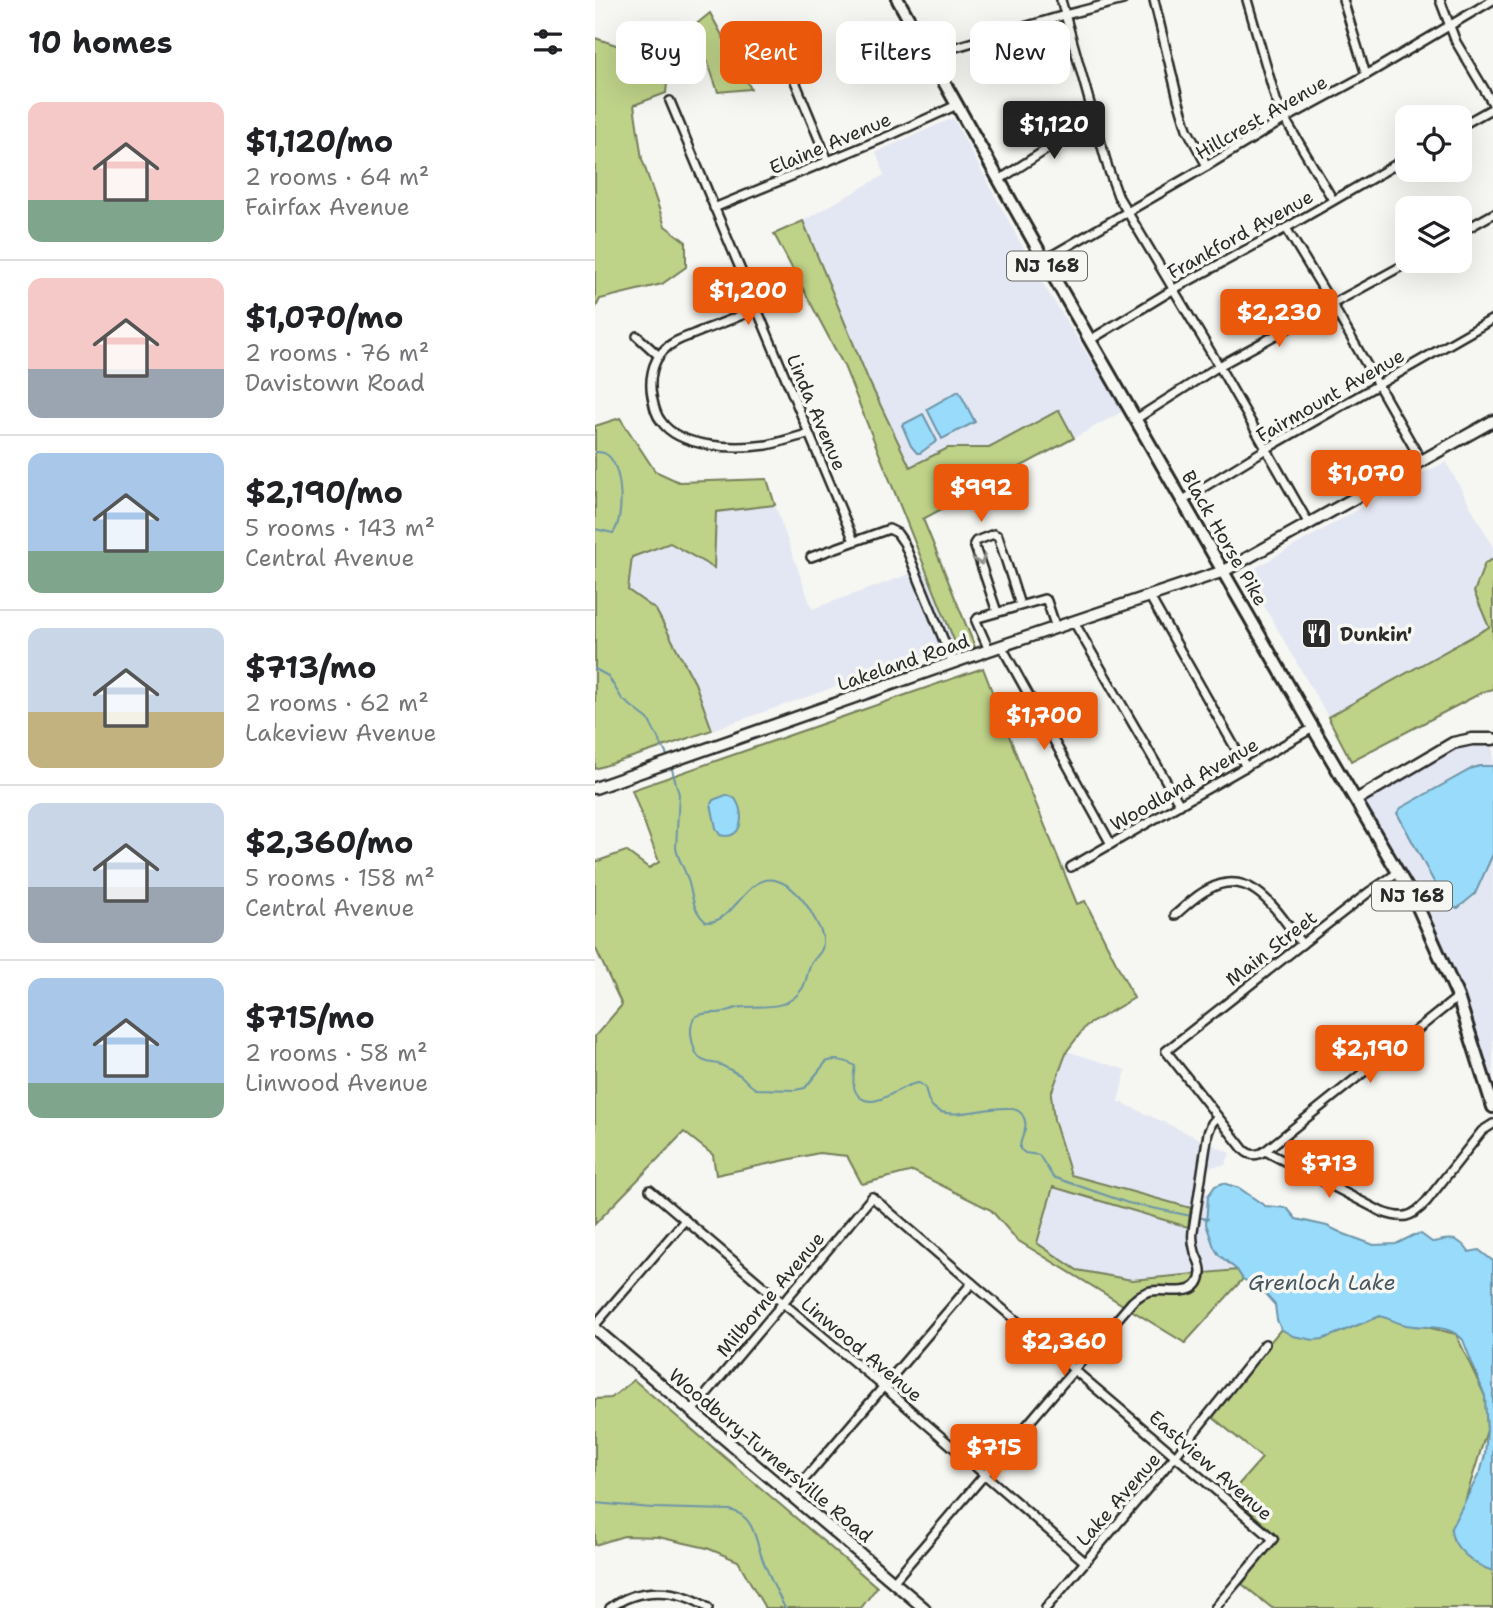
<!DOCTYPE html>
<html lang="en">
<head>
<meta charset="utf-8">
<style>
  body { margin:0; font-family:"Shantell Sans",sans-serif; background:#f2f2f2; color:#202124; height:100vh; display:flex; flex-direction:column; font-size:26px; white-space:nowrap }
  * { box-sizing:border-box; margin:0 }
  p { font-size:23px; color:#757577 }
  .icon { flex:none; width:38px; height:38px; fill:none; stroke:currentColor; stroke-width:2; stroke-linecap:round; stroke-linejoin:round }
  .map { position:relative; flex:1; overflow:hidden }
  .side { display:flex; flex-direction:column; background:#fff; width:595px }
  .side>* { flex:none }
  .hud { position:absolute; left:21px; top:21px; width:665px; height:63px; display:flex; gap:14px }
  .buttons { position:absolute; left:800px; top:105px; display:grid; gap:14px }
  .buttons a { display:grid; place-items:center; width:77px; height:77px; border-radius:14px; background:#fff; box-shadow:0 7px 28px #0002; font-size:35px }
  .price { position:absolute; translate:-50% -60px; padding:0 16px; border-radius:7px; background:#ea580c; color:#fff; font-size:23px; line-height:46px; filter:drop-shadow(0 2px 4px #0008) }
  .price::after { content:''; position:absolute; left:50%; top:42px; width:21px; height:16px; margin-left:-10px; background:inherit; clip-path:polygon(0 0,100% 0,50% 100%) }
  .price.selected { background:#222; color:#fff }
  ul { padding:0; list-style:none }
  li { display:flex; align-items:center; gap:21px; height:175px; padding:0 28px }
  li+li { border-top:2px solid #e0e0e0 }
  li span { display:grid; place-items:center; flex:none; width:196px; height:140px; border-radius:14px; color:#555 }
  li>.icon { margin-inline-start:auto }
  span .icon { width:84px; height:84px; fill:#fffc; stroke-width:1 }
  li b { font-size:30px }
  h2 { display:flex; justify-content:space-between; align-items:center; height:84px; padding:0 28px; font-size:30px }
  .pill { padding:0 24px; border-radius:14px; background:#fff; box-shadow:0 7px 28px #0002; font-size:24px; line-height:63px }
  .pill.selected { background:#ea580c; color:#fff }
  main { display:flex; flex:1; min-height:0 }
  .map>svg:first-child { display:block }
  .built { fill:#e3e7f3 }
  .green { fill:#bed288; stroke:#747e5a; stroke-width:2 }
  .water { fill:#99dbfb; stroke:#6d95a8; stroke-width:2 }
  .lines { fill:none; stroke-linecap:round; stroke-linejoin:round }
  .stream { stroke:#6d95a8; stroke-width:2 }
  .street-casing { stroke:#2b2b2b; stroke-width:12 }
  .secondary-casing { stroke:#2b2b2b; stroke-width:15 }
  .primary-casing { stroke:#2b2b2b; stroke-width:16 }
  .street { stroke:#f6f6f2; stroke-width:7 }
  .secondary { stroke:#f6f6f2; stroke-width:10 }
  .primary { stroke:#f6f6f2; stroke-width:10 }
  .oneway { stroke:#90908e }
  .labels { text-anchor:middle; stroke-width:7; stroke-linejoin:round; paint-order:stroke }
  .shield { fill:#f6f6f2; stroke:#686867; stroke-width:2 }
  .shield-label { font-size:18px; font-weight:bold; fill:#2b2b2b }
  .street-label { font-size:19px; fill:#2b2b2b; stroke:#f6f6f2 }
  .poi-label { font-size:19px; font-weight:bold; fill:#2b2b2b; stroke:#f6f6f2; text-anchor:start }
  .water-label { font-size:21px; font-style:italic; fill:#46575f; stroke:#f6f6f2 }
</style>
</head>
<body>
<main>
<section class="side">
<h2>10 homes<svg class="icon" aria-label="filters" viewBox="0 0 24 24"><path d="M4 7h16M4 17h16"/><circle cx="9" cy="7" r="2"/><circle cx="15" cy="17" r="2"/></svg></h2>
<ul>
<li><span style="background:linear-gradient(#f6c9c9 70%,#7fa58c 0)"><svg class="icon" aria-label="home" viewBox="0 0 24 24"><path d="M3 11l9-7 9 7M6 9v11h12V9"/></svg></span><div><b>$1,120/mo</b><p>2 rooms · 64 m²</p><p>Fairfax Avenue</p></div></li>
<li><span style="background:linear-gradient(#f6c9c9 65%,#9aa5b1 0)"><svg class="icon" aria-label="home" viewBox="0 0 24 24"><path d="M3 11l9-7 9 7M6 9v11h12V9"/></svg></span><div><b>$1,070/mo</b><p>2 rooms · 76 m²</p><p>Davistown Road</p></div></li>
<li><span style="background:linear-gradient(#a9c7e8 70%,#7fa58c 0)"><svg class="icon" aria-label="home" viewBox="0 0 24 24"><path d="M3 11l9-7 9 7M6 9v11h12V9"/></svg></span><div><b>$2,190/mo</b><p>5 rooms · 143 m²</p><p>Central Avenue</p></div></li>
<li><span style="background:linear-gradient(#c9d6e8 60%,#c2b280 0)"><svg class="icon" aria-label="home" viewBox="0 0 24 24"><path d="M3 11l9-7 9 7M6 9v11h12V9"/></svg></span><div><b>$713/mo</b><p>2 rooms · 62 m²</p><p>Lakeview Avenue</p></div></li>
<li><span style="background:linear-gradient(#c9d6e8 60%,#9aa5b1 0)"><svg class="icon" aria-label="home" viewBox="0 0 24 24"><path d="M3 11l9-7 9 7M6 9v11h12V9"/></svg></span><div><b>$2,360/mo</b><p>5 rooms · 158 m²</p><p>Central Avenue</p></div></li>
<li><span style="background:linear-gradient(#a9c7e8 75%,#7fa58c 0)"><svg class="icon" aria-label="home" viewBox="0 0 24 24"><path d="M3 11l9-7 9 7M6 9v11h12V9"/></svg></span><div><b>$715/mo</b><p>2 rooms · 58 m²</p><p>Linwood Avenue</p></div></li>
</ul>
</section>
<div class="map">
<svg width="898" height="1608" viewBox="0 0 898 1608">
  <rect width="100%" height="100%" fill="#f6f6f2"/>
  <filter id="ink" filterUnits="userSpaceOnUse"><feTurbulence type="fractalNoise" baseFrequency=".0143" numOctaves="2"/><feDisplacementMap in="SourceGraphic" scale="14" xChannelSelector="R" yChannelSelector="G"/><feConvolveMatrix kernelMatrix="1 2 1 2 8 2 1 2 1" color-interpolation-filters="sRGB"/></filter>
  <g filter="url(#ink)">
    <g class="built">
      <path d="M 358,118 L 445,279 L 528,411 L 479,438 L 463,411 L 394,448 L 353,448 L 315,468 L 273,379 L 208,221 L 289,175 L 281,152 Z"/>
      <path d="M 851,462 L 898,547 L 898,559 L 890,563 L 895,627 L 733,717 L 658,587 L 657,582 L 658,574 L 662,567 L 822,476 Z"/>
      <path d="M 180,505 L 217,609 L 329,569 L 361,645 L 117,730 L 100,683 L 80,649 L 33,590 L 37,557 L 75,543 L 121,512 Z"/>
      <path d="M 898,739 L 898,1107 L 835,932 L 761,800 L 846,749 Z"/>
      <path d="M 472,1051 L 531,1070 L 523,1101 L 635,1153 L 630,1165 L 607,1168 L 604,1189 L 614,1194 L 619,1247 L 642,1270 L 537,1280 L 482,1270 L 442,1243 L 457,1186 L 593,1227 L 596,1208 L 476,1175 L 459,1120 L 456,1095 Z"/>
    </g>
    <g class="green">
      <path d="M 115,13 L 156,89 L 123,92 L 111,57 L 73,73 L 71,93 L 39,105 L 47,159 L 70,226 L 91,242 L 91,267 L 67,284 L 5,299 L 0,309 L 0,38 L 36,50 L 77,44 Z"/>
      <path d="M 208,221 L 273,379 L 315,467 L 353,448 L 394,448 L 464,410 L 479,438 L 328,519 L 380,647 L 361,645 L 249,366 L 179,234 Z"/>
      <path d="M 25,418 L 60,471 L 84,482 L 172,479 L 180,505 L 121,512 L 119,568 L 75,543 L 37,557 L 33,590 L 61,610 L 100,683 L 117,730 L 56,751 L 0,769 L 0,426 Z"/>
      <path d="M 898,559 L 898,689 L 888,692 L 756,761 L 733,717 L 894,627 L 879,592 L 890,563 Z"/>
      <path d="M 388,668 L 430,777 L 482,904 L 490,901 L 539,998 L 491,1026 L 472,1051 L 456,1094 L 459,1120 L 476,1175 L 596,1208 L 593,1227 L 458,1187 L 442,1243 L 482,1270 L 537,1280 L 642,1270 L 648,1279 L 590,1343 L 422,1240 L 396,1210 L 318,1171 L 267,1184 L 252,1156 L 224,1153 L 121,1175 L 118,1155 L 89,1132 L 0,1224 L 0,1036 L 27,1005 L 0,947 L 0,862 L 31,851 L 54,868 L 64,862 L 37,790 Z"/>
      <path d="M 785,1316 L 861,1334 L 890,1396 L 892,1430 L 858,1540 L 898,1565 L 898,1608 L 677,1608 L 647,1584 L 684,1539 L 636,1493 L 667,1458 L 615,1415 L 686,1329 L 728,1339 Z"/>
      <path d="M 39,1380 L 282,1587 L 266,1608 L 170,1608 L 143,1561 L 112,1548 L 63,1537 L 29,1536 L 0,1545 L 0,1399 L 16,1398 Z"/>
    </g>
    <g class="water">
      <path d="M 364,391 L 380,422 L 347,439 L 332,409 Z"/>
      <path d="M 328,414 L 342,441 L 325,453 L 322,453 L 316,446 L 307,425 Z"/>
      <path d="M 885,766 L 898,766 L 898,854 L 880,894 L 863,908 L 853,908 L 802,813 L 806,808 L 878,768 Z"/>
      <path d="M 131,795 C 135,796 139,797 141,800 C 150,814 148,841 125,835 L 121,828 L 116,804 L 118,800 Z"/>
      <path d="M 628,1183 L 644,1188 L 670,1206 L 692,1208 L 701,1219 L 732,1226 L 749,1234 L 779,1245 L 801,1244 L 819,1235 L 826,1234 L 837,1242 C 855,1239 862,1235 874,1252 L 884,1250 L 898,1261 L 898,1571 C 881,1566 855,1547 856,1528 L 886,1470 L 890,1455 L 892,1430 L 890,1396 L 868,1340 C 852,1322 828,1330 807,1324 C 800,1322 793,1318 785,1316 L 728,1339 L 719,1340 L 698,1336 L 686,1329 L 682,1320 L 680,1305 L 672,1296 L 667,1290 L 648,1279 L 642,1270 L 624,1255 L 619,1247 L 611,1224 L 613,1196 L 620,1186 Z"/>
    </g>
    <g class="lines">
      <g class="stream">
        <path d="M 0,452 C 3,452 8,452 11,454 C 28,464 30,519 18,533 L 0,529"/>
        <path d="M 0,669 L 13,676 L 27,699 L 53,719 L 73,757"/>
        <path d="M 76,766 L 84,794 L 81,848 C 83,860 90,869 93,880 C 98,896 97,910 111,922 C 139,924 151,874 180,880 C 197,884 211,902 218,916 C 224,927 232,939 226,951 C 223,956 219,959 216,964 C 212,972 212,981 207,989 C 193,1010 171,1006 149,1007 C 142,1007 136,1010 129,1012 C 121,1014 109,1012 102,1016 C 91,1022 97,1053 106,1059 C 112,1064 119,1062 126,1065 C 132,1068 139,1072 145,1075 C 151,1080 154,1085 161,1089 L 200,1090 L 210,1088 L 231,1062 C 240,1058 253,1061 260,1066 C 258,1077 256,1091 266,1098 C 283,1110 306,1083 324,1083 L 330,1087 C 332,1094 332,1102 338,1107 C 356,1127 420,1092 429,1118 C 434,1129 424,1139 425,1149 L 430,1153 L 444,1155 L 458,1177 L 533,1203 L 596,1216"/>
        <path d="M 601,1217 L 613,1219"/>
        <path d="M 0,1503 L 57,1508 L 135,1510 C 161,1516 160,1542 169,1563 C 175,1578 182,1593 190,1608"/>
      </g>
      <defs>
        <g id="street">
          <path d="M 466,0 L 513,168 L 523,196 L 624,366 L 714,524"/>
          <path d="M 559,0 L 583,99 L 592,129 L 612,166"/>
          <path d="M 652,0 L 681,100 L 690,119 L 738,200"/>
          <path d="M 748,0 L 771,75"/>
          <path d="M 845,0 L 861,42 L 898,104"/>
          <path d="M 334,55 L 470,15 L 528,0"/>
          <path d="M 197,74 L 233,161"/>
          <path d="M 75,101 L 259,541"/>
          <path d="M 864,127 L 898,108"/>
          <path d="M 404,180 L 499,119"/>
          <path d="M 119,208 L 296,135 L 362,105"/>
          <path d="M 691,228 L 737,304 L 827,462"/>
          <path d="M 864,233 L 898,214"/>
          <path d="M 449,260 L 612,166 L 690,119 L 771,75 L 898,0"/>
          <path d="M 161,309 C 143,317 125,324 106,331 C 93,337 78,340 68,351 C 57,362 54,381 57,396 C 59,405 60,414 66,421 C 85,449 141,449 172,445 C 186,442 200,437 213,434"/>
          <path d="M 42,336 L 64,356"/>
          <path d="M 495,340 L 579,289 L 691,228 L 812,158"/>
          <path d="M 541,419 L 624,366 L 816,261"/>
          <path d="M 588,500 L 671,449 L 898,319"/>
          <path d="M 216,557 L 294,529 L 302,533 L 309,543 L 358,663"/>
          <path d="M 555,597 L 651,767"/>
          <path d="M 402,612 L 379,544 L 381,541 L 399,534 L 403,536 L 425,605"/>
          <path d="M 479,622 L 585,805"/>
          <path d="M 407,647 L 516,844"/>
          <path d="M 394,650 L 381,621 L 383,618 L 449,599 L 452,601 L 461,628"/>
          <path d="M 476,867 L 718,728"/>
          <path d="M 804,872 L 774,892 L 707,944 L 571,1051 L 649,1150 C 655,1156 662,1156 670,1151 L 863,997"/>
          <path d="M 580,915 C 591,906 601,895 614,889 C 658,865 684,915 707,944"/>
          <path d="M 670,1151 L 787,1212 C 807,1219 816,1219 831,1202 L 887,1131 L 898,1124"/>
          <path d="M 55,1190 L 189,1304 L 289,1387 L 490,1562"/>
          <path d="M 0,1325 L 90,1220"/>
          <path d="M 97,1411 L 277,1197 L 377,1283 L 678,1539 L 620,1608"/>
          <path d="M 196,1495 L 377,1283"/>
          <path d="M 298,1582 L 537,1302 C 543,1297 548,1292 556,1291 C 572,1288 604,1300 606,1273 C 607,1265 602,1259 600,1252 C 598,1245 597,1238 598,1231 L 613,1133 L 617,1123 L 622,1117"/>
          <path d="M 15,1608 C 44,1586 84,1588 113,1608"/>
          <path d="M 451,1608 L 581,1455 L 670,1344"/>
        </g>
        <g id="secondary">
          <path d="M 0,788 L 394,650 L 629,571 L 898,421"/>
          <path d="M 761,800 L 858,743 L 877,739 L 898,739"/>
          <path d="M 0,1329 L 329,1608"/>
        </g>
        <path id="primary" d="M 303,0 L 449,260 L 718,728 L 821,903 L 863,997 L 898,1107"/>
      </defs>
      <use href="#street" class="street-casing"/>
      <use href="#secondary" class="secondary-casing"/>
      <use href="#primary" class="primary-casing"/>
      <use href="#street" class="street"/>
      <use href="#secondary" class="secondary"/>
      <use href="#primary" class="primary"/>
    </g>
    <defs><path id="oneway-chevron" d="M-2-3.5L2.5 0L-2 3.5" fill="none" stroke-width="1.6" stroke-linecap="round" stroke-linejoin="round" transform="scale(1.75)"/></defs>
    <use class="oneway" href="#oneway-chevron" transform="translate(385 560) rotate(72)"/>
  </g>
  <defs>
    <symbol id="restaurant-square" viewBox="-11 -11 22 22"><rect x="-9" y="-9" width="18" height="18" rx="4" fill="#2b2b2b" stroke="#f6f6f2"/><path d="M-5-6h1v4h1v-4h1v4h1v-4h1v5L-1.5 .5V6h-2V.5L-5-1ZM5-6V6H3V1.5H1.5Q1.5-4 5-6Z" fill="#fff"/></symbol>
  </defs>
  <g fill-rule="evenodd">
    <use href="#restaurant-square" x="704" y="616" width="35" height="35"/>
  </g>
  <g class="labels">
    <g class="shield">
      <rect x="412" y="251.5" width="80" height="29" rx="5"/>
      <rect x="777" y="881.5" width="80" height="29" rx="5"/>
    </g>
    <g class="shield-label">
      <text x="452" y="272">NJ 168</text>
      <text x="817" y="902">NJ 168</text>
    </g>
    <g class="street-label">
      <text transform="translate(666 117) rotate(-30)" y="7">Hillcrest Avenue</text>
      <text transform="translate(235 143) rotate(-23)" y="7">Elaine Avenue</text>
      <text transform="translate(645 234) rotate(-29)" y="7">Frankford Avenue</text>
      <text transform="translate(735 395) rotate(-30)" y="7">Fairmount Avenue</text>
      <text transform="translate(222 412) rotate(67)" y="7">Linda Avenue</text>
      <text transform="translate(630 538) rotate(60)" y="7">Black Horse Pike</text>
      <text transform="translate(308 662) rotate(-19)" y="7">Lakeland Road</text>
      <text transform="translate(589 784) rotate(-30)" y="7">Woodland Avenue</text>
      <text transform="translate(676 948) rotate(-38)" y="7">Main Street</text>
      <text transform="translate(175 1294) rotate(-50)" y="7">Milborne Avenue</text>
      <text transform="translate(267 1349) rotate(40)" y="7">Linwood Avenue</text>
      <text transform="translate(176 1455) rotate(40)" y="7">Woodbury-Turnersville Road</text>
      <text transform="translate(616 1465) rotate(41)" y="7">Eastview Avenue</text>
      <text transform="translate(523 1499) rotate(-49)" y="7">Lake Avenue</text>
    </g>
    <g class="poi-label">
      <text x="745" y="641">Dunkin'</text>
    </g>
    <g class="water-label">
      <text x="727" y="1290">Grenloch Lake</text>
    </g>
  </g>
</svg>
<div class="buttons">
<a><svg class="icon" aria-label="locate" viewBox="0 0 24 24"><circle cx="12" cy="12" r="6"/><path d="M12 2v4M12 18v4M2 12h4M18 12h4"/></svg></a>
<a><svg class="icon" aria-label="layers" viewBox="0 0 24 24"><path d="M12 4l9 5-9 5-9-5zM3 14l9 5 9-5"/></svg></a>
</div>
<b class="price selected" style="left:459px;top:161px">$1,120</b>
<b class="price" style="left:153px;top:327px">$1,200</b>
<b class="price" style="left:684px;top:349px">$2,230</b>
<b class="price" style="left:771px;top:510px">$1,070</b>
<b class="price" style="left:386px;top:524px">$992</b>
<b class="price" style="left:449px;top:752px">$1,700</b>
<b class="price" style="left:775px;top:1085px">$2,190</b>
<b class="price" style="left:734px;top:1200px">$713</b>
<b class="price" style="left:469px;top:1378px">$2,360</b>
<b class="price" style="left:399px;top:1484px">$715</b>
<div class="hud">
<a class="pill">Buy</a>
<a class="pill selected">Rent</a>
<a class="pill">Filters</a>
<a class="pill">New</a>
</div>
</div>
</main>
</body>
</html>
